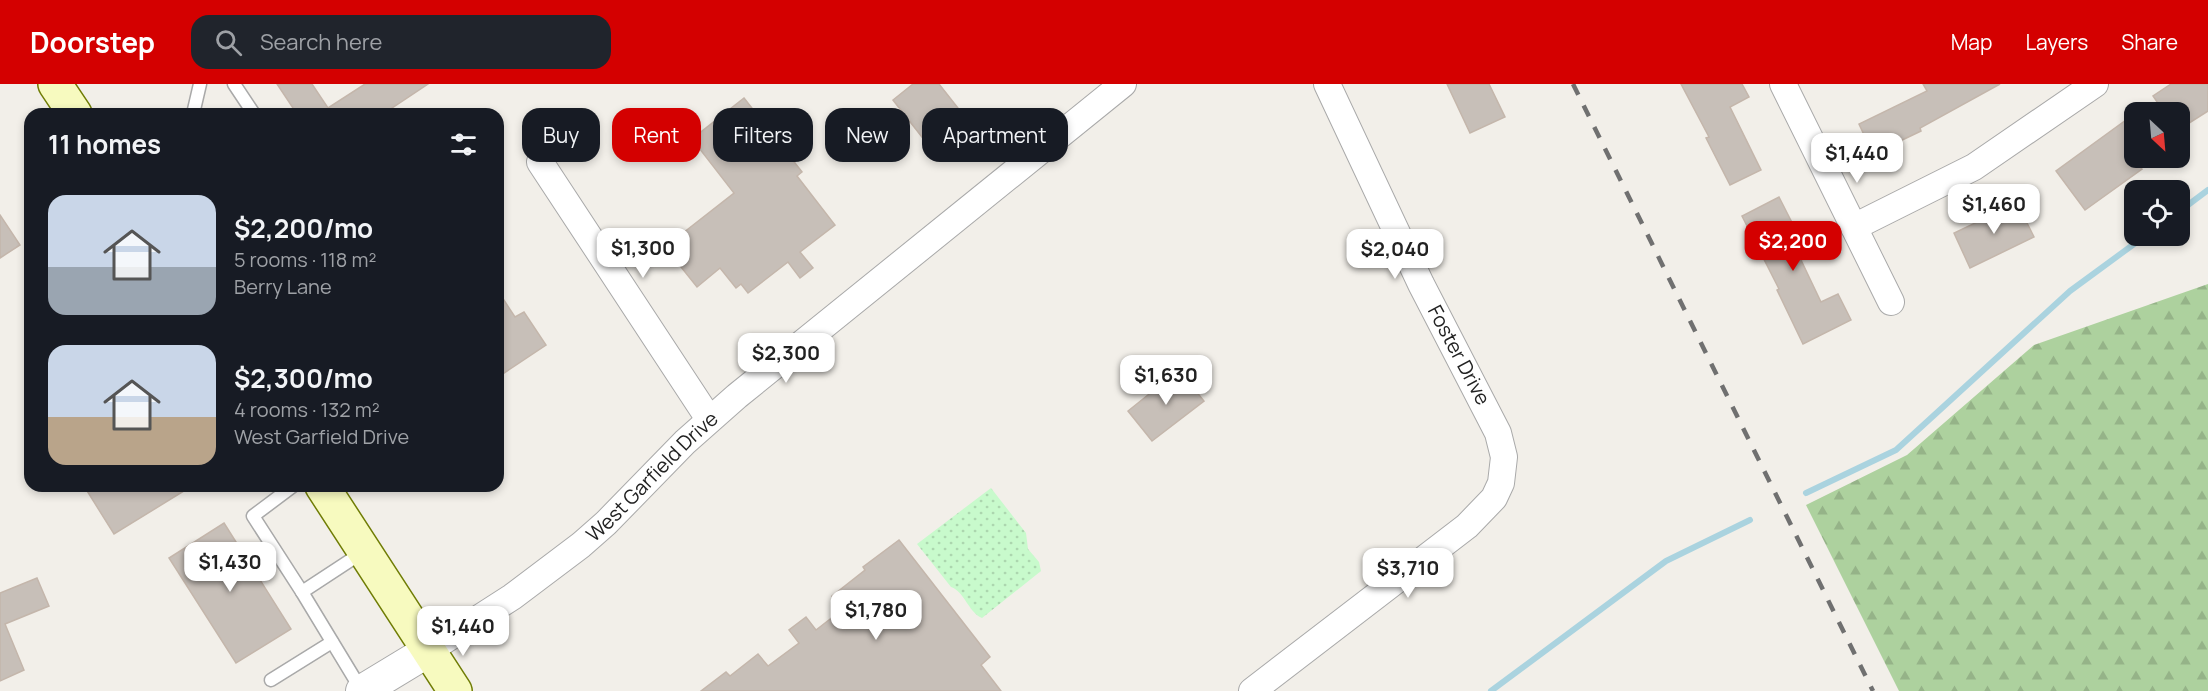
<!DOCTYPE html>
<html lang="en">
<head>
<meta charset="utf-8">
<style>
  body { margin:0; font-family:Manrope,sans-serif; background:#20242c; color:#f1f3f6; height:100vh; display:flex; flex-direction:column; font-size:22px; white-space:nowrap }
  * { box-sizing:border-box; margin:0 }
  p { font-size:20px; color:#9ea1a6 }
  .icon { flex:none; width:33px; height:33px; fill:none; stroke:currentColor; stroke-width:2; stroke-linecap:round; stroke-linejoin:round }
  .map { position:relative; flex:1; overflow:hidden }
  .panel { position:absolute; left:24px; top:24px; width:480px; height:384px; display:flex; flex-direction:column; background:#171b24; border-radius:18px; box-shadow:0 3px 9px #0003 }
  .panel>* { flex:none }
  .top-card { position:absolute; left:522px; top:24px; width:570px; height:54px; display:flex; gap:12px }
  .needle { width:39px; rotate:154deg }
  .buttons { position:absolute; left:2124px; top:18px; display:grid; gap:12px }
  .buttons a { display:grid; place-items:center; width:66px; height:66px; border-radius:12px; background:#171b24; box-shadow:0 3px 9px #0003; font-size:30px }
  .price { position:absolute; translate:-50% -51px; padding:0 14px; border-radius:12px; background:#fff; color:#222; font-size:20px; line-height:39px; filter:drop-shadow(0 2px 3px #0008) }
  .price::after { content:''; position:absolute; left:50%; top:36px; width:18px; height:14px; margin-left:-9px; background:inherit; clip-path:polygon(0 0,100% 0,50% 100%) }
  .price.active { background:#d40000; color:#fff }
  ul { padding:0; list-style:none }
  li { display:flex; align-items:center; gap:18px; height:150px; padding:0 24px }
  li span { display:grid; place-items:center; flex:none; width:168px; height:120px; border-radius:18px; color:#555 }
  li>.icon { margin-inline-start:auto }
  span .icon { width:72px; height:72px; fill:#fffc; stroke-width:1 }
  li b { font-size:26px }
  h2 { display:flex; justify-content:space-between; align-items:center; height:72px; padding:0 24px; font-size:26px }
  .tag { padding:0 21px; border-radius:18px; background:#171b24; box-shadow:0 3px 9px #0003; font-size:21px; line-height:54px }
  .tag.active { background:#d40000; color:#fff }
  header { display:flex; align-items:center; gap:36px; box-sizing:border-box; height:84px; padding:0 30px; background:#d40000; color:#fff }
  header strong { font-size:28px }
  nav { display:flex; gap:33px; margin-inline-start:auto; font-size:21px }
  .search { width:420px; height:54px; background:#20242c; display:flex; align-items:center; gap:15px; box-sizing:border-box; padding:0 21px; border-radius:18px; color:#9ea1a6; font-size:22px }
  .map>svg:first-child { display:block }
  .forest { fill:url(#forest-firs) }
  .park { fill:url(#park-dots) }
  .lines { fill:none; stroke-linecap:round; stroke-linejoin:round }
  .stream { stroke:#aad3df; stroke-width:6 }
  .building { fill:#c7bfb8; stroke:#c4b6ab; stroke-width:1.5 }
  .service-casing { stroke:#a9a9a9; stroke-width:15 }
  .minor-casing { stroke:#a9a9a9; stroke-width:28 }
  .tertiary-casing { stroke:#a9a9a9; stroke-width:34 }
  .secondary-casing { stroke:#707d05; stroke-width:36 }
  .service { stroke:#fff; stroke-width:12 }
  .minor { stroke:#fff; stroke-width:26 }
  .tertiary { stroke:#fff; stroke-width:32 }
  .secondary { stroke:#f7fabf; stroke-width:33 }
  .rail { stroke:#707070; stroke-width:4.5; stroke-dasharray:12 12; stroke-linecap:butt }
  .labels { text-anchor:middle; stroke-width:4.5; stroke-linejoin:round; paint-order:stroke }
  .street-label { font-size:20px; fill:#222; stroke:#fff }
</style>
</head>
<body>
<header>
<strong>Doorstep</strong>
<div class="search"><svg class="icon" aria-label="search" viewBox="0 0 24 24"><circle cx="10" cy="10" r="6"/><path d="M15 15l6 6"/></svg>Search here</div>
<nav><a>Map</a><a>Layers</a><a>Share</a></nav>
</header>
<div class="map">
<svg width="2208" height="607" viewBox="0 0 2208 607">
  <defs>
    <pattern id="forest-firs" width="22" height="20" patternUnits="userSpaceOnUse" patternTransform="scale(1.5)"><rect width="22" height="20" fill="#add19e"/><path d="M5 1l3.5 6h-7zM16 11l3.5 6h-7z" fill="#95b388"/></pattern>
    <pattern id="park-dots" width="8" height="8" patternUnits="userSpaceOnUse" patternTransform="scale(1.5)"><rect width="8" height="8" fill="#c8facc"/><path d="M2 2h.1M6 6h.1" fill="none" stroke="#acd6af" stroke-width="1.8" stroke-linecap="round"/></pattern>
  </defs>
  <rect width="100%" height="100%" fill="#f2efe9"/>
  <path class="forest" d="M 2208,200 L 2208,607 L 1899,607 L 1806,421 L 1907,371 L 2034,261 Z"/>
  <path class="park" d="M 991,404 L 1026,449 L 1028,465 L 1039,478 L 1041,487 L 982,534 C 968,528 965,508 951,503 L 917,460 Z"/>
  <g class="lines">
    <g class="stream">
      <path d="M 2180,127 L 2208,106"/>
      <path d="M 1806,409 L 1896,366 L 2070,207 L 2145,152"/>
      <path d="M 1491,607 L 1666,477 L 1750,436"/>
    </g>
  </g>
  <g class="building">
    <path d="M 277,0 L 312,0 L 328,24 L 365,0 L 428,0 L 383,30 L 297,30 Z"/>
    <path d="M 913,0 L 939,0 L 973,43 L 936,71 L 893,16 Z"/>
    <path d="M 1447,0 L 1489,0 L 1505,33 L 1470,49 Z"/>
    <path d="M 1681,0 L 1742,0 L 1749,13 L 1730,23 L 1761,86 L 1730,101 L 1706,54 L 1709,53 Z"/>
    <path d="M 1923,0 L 2000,0 L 1920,44 L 1921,47 L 1873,70 L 1859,40 L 1927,7 Z"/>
    <path d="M 2171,0 L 2208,0 L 2208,27 L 2180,45 L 2180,28 L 2164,28 L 2153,12 Z"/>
    <path d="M 744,14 L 802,88 L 797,92 L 835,141 L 800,168 L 813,184 L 800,194 L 788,178 L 748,209 L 741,200 L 736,204 L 720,184 L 697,203 L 665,163 L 734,109 L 692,55 Z"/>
    <path d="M 2126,36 L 2134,47 L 2134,75 L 2142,85 L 2085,126 L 2056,87 Z"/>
    <path d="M 1779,113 L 1809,172 L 1801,176 L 1821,218 L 1838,210 L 1851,236 L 1803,260 L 1777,206 L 1779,205 L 1742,132 Z"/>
    <path d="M 2017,119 L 2034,153 L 1970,184 L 1954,149 Z"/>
    <path d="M 0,131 L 20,161 L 0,174 Z"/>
    <path d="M 498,207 L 515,233 L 524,228 L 546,261 L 498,293 Z"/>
    <path d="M 1179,286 L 1204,317 L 1152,357 L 1128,327 Z"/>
    <path d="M 84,402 L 192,402 L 114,450 Z"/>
    <path d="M 224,439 L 291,545 L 236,579 L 169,474 Z"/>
    <path d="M 899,456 L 990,573 L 981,581 L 1001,607 L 701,607 L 726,588 L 730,592 L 758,570 L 768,582 L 799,559 L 789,546 L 806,533 L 816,546 L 843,525 L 832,512 L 865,486 L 863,483 Z"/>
    <path d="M 37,494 L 49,522 L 5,540 L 24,586 L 0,597 L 0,509 Z"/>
  </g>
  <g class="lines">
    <defs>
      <g id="service">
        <path d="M 234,0 L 254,30"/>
        <path d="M 193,30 L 200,0"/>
        <path d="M 293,402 L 253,432 L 302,508"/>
        <path d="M 271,596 L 332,558"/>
        <path d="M 362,607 L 302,508 L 363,468"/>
      </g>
      <g id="minor">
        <path d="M 1783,0 L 1891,218"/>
        <path d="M 540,78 L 709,335"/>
        <path d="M 1854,143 L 1974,83 L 2095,0"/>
        <path id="s1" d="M 428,567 L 512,513 L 581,461 L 606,439 L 685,358 L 737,312 L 1123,0"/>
        <path d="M 1252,607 L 1467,442 L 1494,414 L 1501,399 L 1504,373 L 1498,349 L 1421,200 L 1327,0"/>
      </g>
      <path id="tertiary" d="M 362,607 L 428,567"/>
      <g id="secondary">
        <path d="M 55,0 L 75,30"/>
        <path d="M 322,402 L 455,607"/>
      </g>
    </defs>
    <use href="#service" class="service-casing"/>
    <use href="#minor" class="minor-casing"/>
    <use href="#tertiary" class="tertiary-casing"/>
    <use href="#secondary" class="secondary-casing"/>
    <use href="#service" class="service"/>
    <use href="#minor" class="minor"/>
    <use href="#tertiary" class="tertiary"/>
    <use href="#secondary" class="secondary"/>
    <path class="rail" d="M 1573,0 L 1873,607"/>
  </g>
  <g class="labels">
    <g class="street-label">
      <text transform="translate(1459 271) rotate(62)" y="7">Foster Drive</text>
      <text dy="7" stroke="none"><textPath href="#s1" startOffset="285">West Garfield Drive</textPath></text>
    </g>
  </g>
</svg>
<div class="buttons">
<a><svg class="needle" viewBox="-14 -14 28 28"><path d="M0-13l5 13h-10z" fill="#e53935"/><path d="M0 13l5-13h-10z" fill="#9ea1a6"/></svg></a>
<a><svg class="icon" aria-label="locate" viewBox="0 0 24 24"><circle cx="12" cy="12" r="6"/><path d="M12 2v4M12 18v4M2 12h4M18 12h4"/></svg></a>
</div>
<b class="price" style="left:1857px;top:100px">$1,440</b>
<b class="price" style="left:1994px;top:151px">$1,460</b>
<b class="price active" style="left:1793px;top:188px">$2,200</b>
<b class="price" style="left:643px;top:195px">$1,300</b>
<b class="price" style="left:1395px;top:196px">$2,040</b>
<b class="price" style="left:786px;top:300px">$2,300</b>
<b class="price" style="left:1166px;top:322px">$1,630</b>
<b class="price" style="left:230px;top:509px">$1,430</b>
<b class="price" style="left:1408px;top:515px">$3,710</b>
<b class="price" style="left:876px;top:557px">$1,780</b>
<b class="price" style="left:463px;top:573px">$1,440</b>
<div class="top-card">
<a class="tag">Buy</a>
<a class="tag active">Rent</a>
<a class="tag">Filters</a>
<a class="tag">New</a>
<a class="tag">Apartment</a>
</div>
<section class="panel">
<h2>11 homes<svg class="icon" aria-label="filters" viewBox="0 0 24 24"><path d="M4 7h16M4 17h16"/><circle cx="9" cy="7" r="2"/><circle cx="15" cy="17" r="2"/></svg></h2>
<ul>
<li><span style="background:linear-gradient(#c9d6e8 60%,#9aa5b1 0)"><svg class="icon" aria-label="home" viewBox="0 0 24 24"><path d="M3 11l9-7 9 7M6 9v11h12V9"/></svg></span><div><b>$2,200/mo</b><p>5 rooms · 118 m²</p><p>Berry Lane</p></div></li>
<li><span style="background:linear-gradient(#c9d6e8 60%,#b9a48a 0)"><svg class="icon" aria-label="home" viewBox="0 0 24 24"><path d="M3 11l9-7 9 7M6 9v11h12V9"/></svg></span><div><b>$2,300/mo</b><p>4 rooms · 132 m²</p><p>West Garfield Drive</p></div></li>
</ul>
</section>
</div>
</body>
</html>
